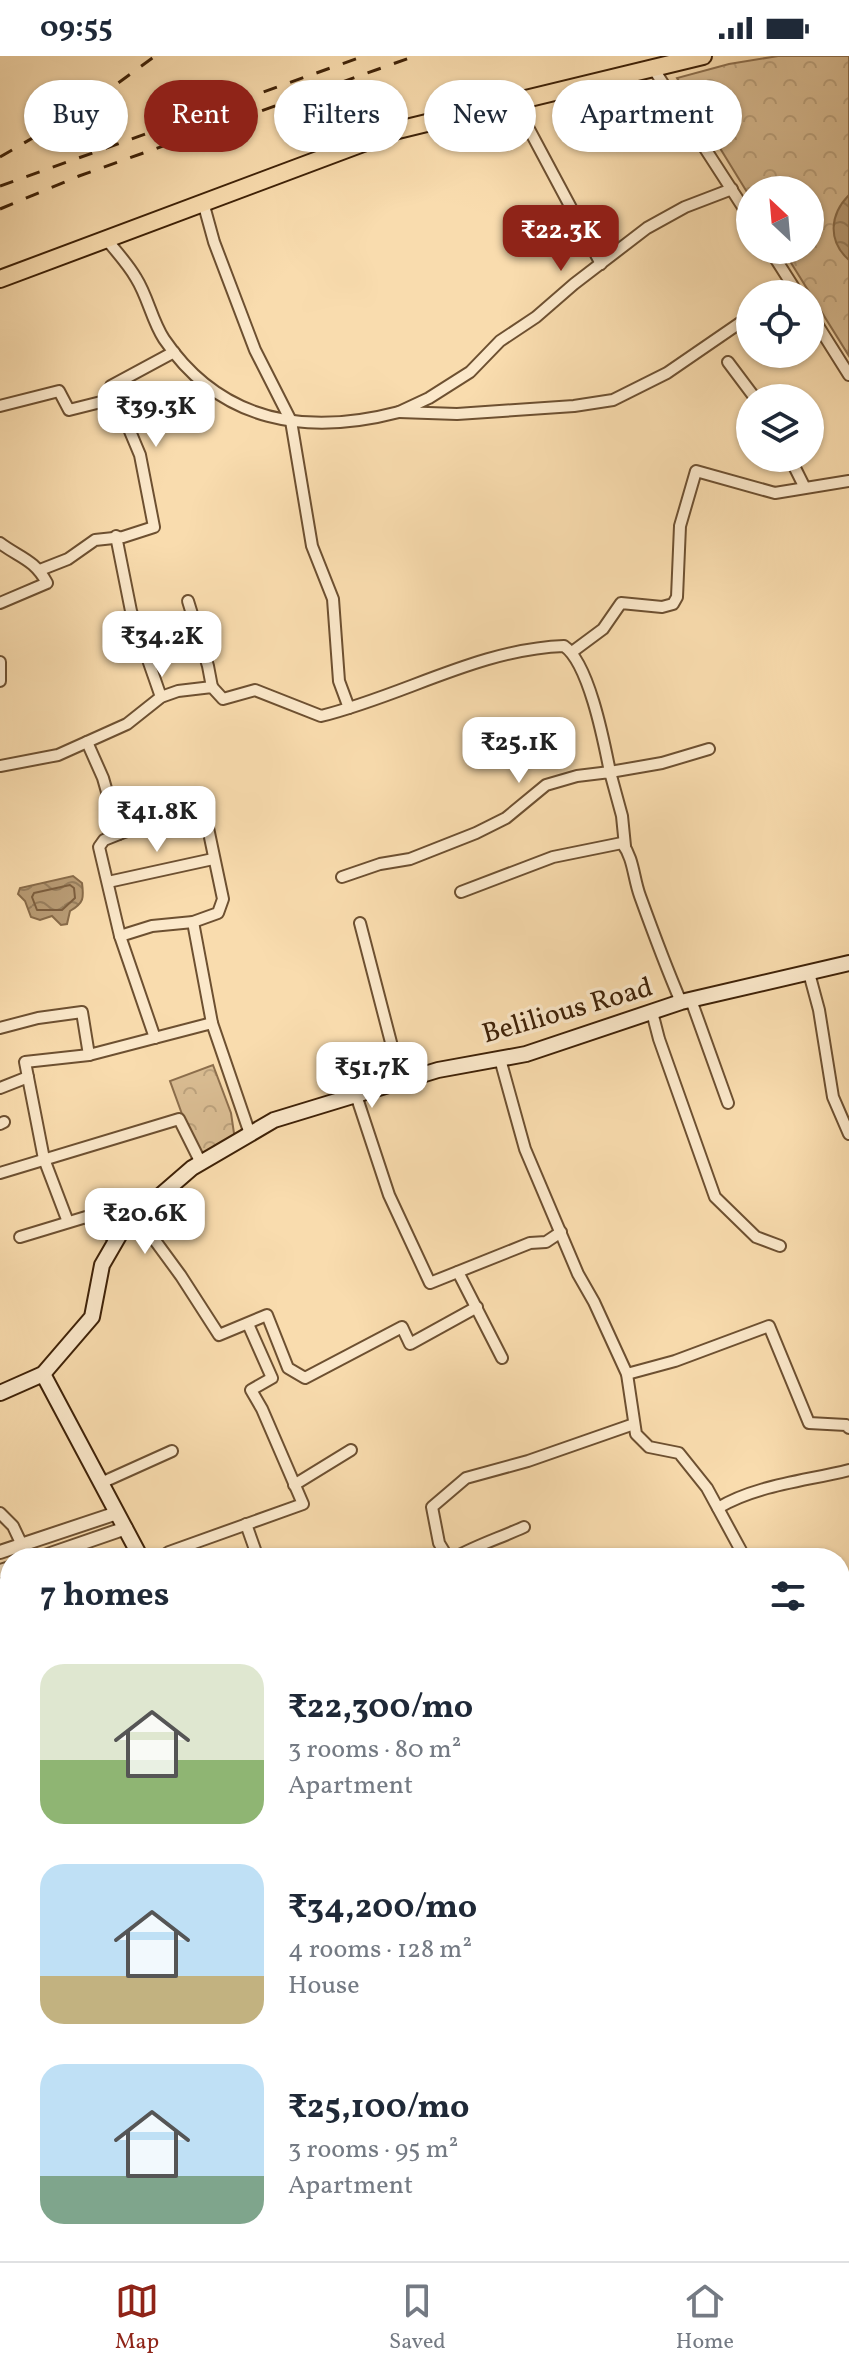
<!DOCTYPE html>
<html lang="en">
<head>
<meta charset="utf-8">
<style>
  body { margin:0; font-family:Vollkorn,serif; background:#f2f2f3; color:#1f2937; height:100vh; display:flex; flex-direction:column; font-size:30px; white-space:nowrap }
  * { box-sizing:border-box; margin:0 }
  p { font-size:26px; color:#747a83 }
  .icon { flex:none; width:44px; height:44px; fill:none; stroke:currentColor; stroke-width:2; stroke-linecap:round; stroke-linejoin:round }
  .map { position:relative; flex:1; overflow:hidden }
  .sheet { position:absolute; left:0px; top:1492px; width:850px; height:714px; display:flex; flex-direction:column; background:#fff; border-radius:32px 32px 0 0; box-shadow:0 2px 6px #0004 }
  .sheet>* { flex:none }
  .guide { position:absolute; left:24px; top:24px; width:802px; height:72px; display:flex; gap:16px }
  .needle { width:52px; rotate:334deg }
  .fabs { position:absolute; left:736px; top:120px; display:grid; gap:16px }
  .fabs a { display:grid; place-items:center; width:88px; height:88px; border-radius:50%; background:#fff; box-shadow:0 2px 6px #0004; font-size:40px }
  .price { position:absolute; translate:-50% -68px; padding:0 18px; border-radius:16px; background:#fff; color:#222; font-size:26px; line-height:52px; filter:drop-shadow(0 2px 4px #0008) }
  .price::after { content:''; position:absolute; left:50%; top:48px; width:24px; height:18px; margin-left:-12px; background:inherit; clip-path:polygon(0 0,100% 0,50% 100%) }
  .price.on { background:#8f2418; color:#fff }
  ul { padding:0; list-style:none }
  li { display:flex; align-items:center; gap:24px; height:200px; padding:0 40px }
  li span { display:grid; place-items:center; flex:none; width:224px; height:160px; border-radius:24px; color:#555 }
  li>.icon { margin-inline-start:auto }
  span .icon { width:96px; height:96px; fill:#fffc; stroke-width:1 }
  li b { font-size:34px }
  h2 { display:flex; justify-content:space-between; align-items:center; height:96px; padding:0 40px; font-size:34px }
  .pill { padding:0 28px; border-radius:36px; background:#fff; box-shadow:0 2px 6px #0004; font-size:28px; line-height:72px }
  .pill.on { background:#8f2418; color:#fff }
  .status { display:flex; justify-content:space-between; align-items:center; height:56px; padding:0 40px; background:#fff; direction:ltr }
  .status svg { height:22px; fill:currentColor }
  .tab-bar { display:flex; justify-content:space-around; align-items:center; height:112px; border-top:2px solid #e0e1e3; background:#fff; font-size:22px; color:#747a83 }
  .tab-bar a { display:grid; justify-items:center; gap:4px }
  .tab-bar .on { color:#8f2418 }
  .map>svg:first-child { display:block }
  .forest { fill:url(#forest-crowns); stroke:#8c6e4c; stroke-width:2 }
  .water { fill:url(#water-waves); stroke:#886b49; stroke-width:2 }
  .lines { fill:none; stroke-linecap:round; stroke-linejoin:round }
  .shore { stroke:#7c5e3e; stroke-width:2 }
  .minor-casing { stroke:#6d5031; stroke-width:14 }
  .tertiary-casing { stroke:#6d5031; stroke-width:16 }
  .secondary-casing { stroke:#3e2107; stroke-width:18 }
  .primary-casing { stroke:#3e2107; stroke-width:20 }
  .minor { stroke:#fbe8ca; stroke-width:10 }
  .tertiary { stroke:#fbe8ca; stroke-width:12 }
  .secondary { stroke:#fbe8ca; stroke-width:14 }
  .primary { stroke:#f9dcae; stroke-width:16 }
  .rail { stroke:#3e2107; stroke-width:3; stroke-dasharray:14 14; stroke-linecap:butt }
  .labels { text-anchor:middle; stroke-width:7; stroke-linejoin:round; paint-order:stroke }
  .street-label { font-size:28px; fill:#3e2107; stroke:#fbe8ca }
</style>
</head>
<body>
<div class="status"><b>09:55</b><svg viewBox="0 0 49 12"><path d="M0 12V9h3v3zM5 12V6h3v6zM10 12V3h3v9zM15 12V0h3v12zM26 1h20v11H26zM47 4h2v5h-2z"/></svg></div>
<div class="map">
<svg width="849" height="2205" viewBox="0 0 849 2205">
  <defs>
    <pattern id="forest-crowns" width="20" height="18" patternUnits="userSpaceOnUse" patternTransform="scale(2)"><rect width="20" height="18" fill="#d9bc92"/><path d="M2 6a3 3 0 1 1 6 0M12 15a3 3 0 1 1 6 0" fill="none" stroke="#bba17c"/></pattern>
    <pattern id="water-waves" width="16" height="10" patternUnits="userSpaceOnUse" patternTransform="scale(2)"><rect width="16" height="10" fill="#b99c75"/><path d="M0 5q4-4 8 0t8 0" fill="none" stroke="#987f5e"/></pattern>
  </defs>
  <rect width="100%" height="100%" fill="#f9dcae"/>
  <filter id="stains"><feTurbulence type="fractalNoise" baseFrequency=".0025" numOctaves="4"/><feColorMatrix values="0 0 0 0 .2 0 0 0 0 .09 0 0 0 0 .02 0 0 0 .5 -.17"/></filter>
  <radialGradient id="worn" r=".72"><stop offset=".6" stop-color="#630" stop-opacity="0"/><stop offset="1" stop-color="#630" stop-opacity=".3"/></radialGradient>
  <g class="forest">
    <path d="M 778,0 L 849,0 L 849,300 L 783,194 L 810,194 L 810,134 L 750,134 L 750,141 L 677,22 L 729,8 Z"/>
    <path d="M 213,1009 L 231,1057 L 235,1084 L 198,1102 L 170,1025 Z"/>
  </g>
  <g class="water">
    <path d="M 849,139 L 849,204 C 827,185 830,158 849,139 Z"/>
    <path d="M 73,820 L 82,827 C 84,842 84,847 70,855 L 67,868 L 61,869 L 52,860 L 40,864 L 31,861 L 25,845 L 18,838 L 20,832 Z"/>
  </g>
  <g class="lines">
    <path class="shore" d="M 70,829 L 74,832 L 75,842 L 62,854 L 37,854 L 32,841 L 34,837 Z"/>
    <defs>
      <g id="minor">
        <path d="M 653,12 L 750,162"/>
        <path d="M 514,45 L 601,208"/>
        <path d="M 732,133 L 685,151 L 647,172 L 574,228 L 536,261 L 500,285 L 470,316 L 429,342 L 399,356 L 457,358 L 574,350 L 613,344 L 667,317 L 750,260"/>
        <path d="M 203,146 L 214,186 L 255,294 L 291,365 L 312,490 L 333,543 L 339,625 L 349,652"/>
        <path d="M 106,183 C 116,195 128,208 136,222 C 148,241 152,265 164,283 C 221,367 307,380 399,356"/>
        <path d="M 770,194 L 798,238"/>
        <path d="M 810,257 L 849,319"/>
        <path d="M 728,306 L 755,342"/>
        <path d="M 0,350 L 59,335 L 69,354 L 117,342"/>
        <path d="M 790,402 L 804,430"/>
        <path d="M 116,480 L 131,555 L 161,641"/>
        <path d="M 0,487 C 20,502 34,503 47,527 L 0,547"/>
        <path d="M 40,514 L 68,503 L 95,484 L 123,481 L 154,471 L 140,399 L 111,330 L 174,296"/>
        <path d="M 188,545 L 208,610 L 212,631"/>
        <path d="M 572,596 L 603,573 L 621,547 L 662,551 L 673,548 L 677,541 L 680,470 L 696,415 L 775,437 L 849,425"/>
        <path d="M 0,606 L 0,625"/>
        <path d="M 87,686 L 103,722 L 119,778 L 195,750 L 201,749 L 204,753 L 223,843 L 218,857 L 193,866 L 152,870 L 120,880 L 155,982"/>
        <path d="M 0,710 L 58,699 L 127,668 L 161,641 L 178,635 L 212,631 L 223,643 L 255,634 L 321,660 C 403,640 479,593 564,590 C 589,607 604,686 610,716 L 662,707 L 709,693"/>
        <path d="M 119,778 L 104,784 L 99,791 L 120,880"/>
        <path d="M 342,821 L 380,808 L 410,803 L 476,777 L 506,762 L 546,729 L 577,720 L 610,716 L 622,760 L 625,790"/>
        <path d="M 108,826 L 213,803"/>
        <path d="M 461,836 L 553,801 L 622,787 C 634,803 633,821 640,840 C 653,876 666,911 681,946"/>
        <path d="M 193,866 L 212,967"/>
        <path d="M 360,867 L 401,1025"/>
        <path d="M 809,917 L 819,954 L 833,1041 L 849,1078"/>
        <path d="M 691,944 L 728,1047"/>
        <path d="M 652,956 L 659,983 L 715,1141 L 756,1181 L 780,1190"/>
        <path d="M 0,972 L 38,962 L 82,956 L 89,999 L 212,967 L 250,1078"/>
        <path d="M 500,1003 L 525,1093 L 578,1218 L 594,1246 L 627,1318 L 636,1378 L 649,1391 L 679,1397 L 707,1432 L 745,1502"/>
        <path d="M 0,1032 L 28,1021"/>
        <path d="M 356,1039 L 389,1139 L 430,1227 L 530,1187 L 546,1186 L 561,1176"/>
        <path d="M 0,1068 L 4,1066"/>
        <path d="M 0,1117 L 179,1063 L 201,1107"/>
        <path d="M 137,1160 L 181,1220 L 219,1279 L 267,1259 L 288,1312 L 305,1322 L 402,1271 L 410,1288 L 477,1251"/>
        <path d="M 68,1166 L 44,1103 L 25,1006 L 89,999"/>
        <path d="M 20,1181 L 86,1161 L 116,1184"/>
        <path d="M 458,1216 L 502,1302"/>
        <path d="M 627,1318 L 675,1305 L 769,1270 L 809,1367 L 846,1369 L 849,1372"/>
        <path d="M 101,1427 L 172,1395"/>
        <path d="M 294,1429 L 351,1394"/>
        <path d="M 718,1452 C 756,1429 806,1425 849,1414"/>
        <path d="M 0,1457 L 13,1470 L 22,1489"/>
        <path d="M 246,1468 L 258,1502"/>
        <path d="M 160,1502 L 169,1496 L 303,1448 L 262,1353 L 251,1334 L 272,1322 L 248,1268"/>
        <path d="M 448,1502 L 439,1487 L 432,1451 L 466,1422 L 528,1405 L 634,1368"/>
        <path d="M 454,1502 C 477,1489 500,1482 524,1471"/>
        <path d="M 4,1598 L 10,1595"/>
        <path d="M 840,1707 L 849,1710"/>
        <path d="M 0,1802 L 10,1800"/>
        <path d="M 840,1893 L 849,1922"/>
        <path d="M 0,2091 L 10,2090"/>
        <path d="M 616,2196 L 626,2205"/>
        <path d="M 831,2196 L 837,2205"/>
        <path d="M 325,2205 L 334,2196"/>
        <path d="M 668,2205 L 699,2196"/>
      </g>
      <g id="tertiary">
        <path d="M 0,1496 L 117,1457"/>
        <path d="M 39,1502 L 126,1472"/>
        <path d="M 0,1515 L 10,1512"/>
      </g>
      <g id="secondary">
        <path d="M 43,1318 L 141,1502"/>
        <path d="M 0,1337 L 43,1318 L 92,1261 L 102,1209 L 124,1171 L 192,1112 L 274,1064 L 438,1014 L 526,998 L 681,946 L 849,907"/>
        <path d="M 840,2090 L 849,2090"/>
        <path d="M 359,2196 L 371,2205"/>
      </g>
      <path id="primary" d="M 0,223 L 398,74 L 703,0"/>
    </defs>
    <use href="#minor" class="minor-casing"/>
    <use href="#tertiary" class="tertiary-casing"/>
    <use href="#secondary" class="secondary-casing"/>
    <use href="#primary" class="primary-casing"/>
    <use href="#minor" class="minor"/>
    <use href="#tertiary" class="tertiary"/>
    <use href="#secondary" class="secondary"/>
    <use href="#primary" class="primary"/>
    <g class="rail">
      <path d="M 0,101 L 84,52 L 155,0"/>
      <path d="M 0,130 L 364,0"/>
      <path d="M 0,153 L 79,120 L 415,0"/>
    </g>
  </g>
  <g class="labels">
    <g class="street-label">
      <text transform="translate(567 953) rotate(-16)" y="10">Belilious Road</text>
    </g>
  </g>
  <rect width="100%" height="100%" filter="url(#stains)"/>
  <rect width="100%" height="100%" fill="url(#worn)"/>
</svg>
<div class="fabs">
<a><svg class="needle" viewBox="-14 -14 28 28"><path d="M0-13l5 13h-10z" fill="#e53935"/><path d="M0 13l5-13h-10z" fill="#747a83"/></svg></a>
<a><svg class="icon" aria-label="locate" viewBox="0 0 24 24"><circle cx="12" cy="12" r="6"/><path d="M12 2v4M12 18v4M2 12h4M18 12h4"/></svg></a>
<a><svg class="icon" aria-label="layers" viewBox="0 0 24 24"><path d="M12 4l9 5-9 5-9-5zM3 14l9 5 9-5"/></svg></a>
</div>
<b class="price on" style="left:561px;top:217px">₹22.3K</b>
<b class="price" style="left:156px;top:393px">₹39.3K</b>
<b class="price" style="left:162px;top:623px">₹34.2K</b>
<b class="price" style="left:519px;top:729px">₹25.1K</b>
<b class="price" style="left:157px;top:798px">₹41.8K</b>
<b class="price" style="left:372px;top:1054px">₹51.7K</b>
<b class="price" style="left:145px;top:1200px">₹20.6K</b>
<div class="guide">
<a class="pill">Buy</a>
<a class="pill on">Rent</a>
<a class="pill">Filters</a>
<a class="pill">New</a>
<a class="pill">Apartment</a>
</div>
<section class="sheet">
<h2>7 homes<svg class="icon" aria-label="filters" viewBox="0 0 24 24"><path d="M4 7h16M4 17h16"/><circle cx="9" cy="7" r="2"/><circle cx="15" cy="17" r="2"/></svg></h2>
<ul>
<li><span style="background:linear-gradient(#dfe7d0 60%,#8fb573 0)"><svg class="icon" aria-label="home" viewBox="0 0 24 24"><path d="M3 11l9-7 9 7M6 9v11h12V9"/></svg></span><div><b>₹22,300/mo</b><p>3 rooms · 80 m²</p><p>Apartment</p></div></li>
<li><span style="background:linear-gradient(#bfe0f5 70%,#c2b280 0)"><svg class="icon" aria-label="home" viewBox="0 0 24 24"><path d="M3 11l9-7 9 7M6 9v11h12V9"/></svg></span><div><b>₹34,200/mo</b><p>4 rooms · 128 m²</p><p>House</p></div></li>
<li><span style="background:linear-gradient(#bfe0f5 70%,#7fa58c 0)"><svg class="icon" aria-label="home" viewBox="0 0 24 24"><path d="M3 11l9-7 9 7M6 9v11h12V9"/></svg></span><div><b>₹25,100/mo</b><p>3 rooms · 95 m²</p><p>Apartment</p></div></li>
</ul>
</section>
</div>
<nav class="tab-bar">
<a class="on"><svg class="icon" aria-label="map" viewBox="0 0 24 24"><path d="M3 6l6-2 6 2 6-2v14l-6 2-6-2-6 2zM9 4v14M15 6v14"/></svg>Map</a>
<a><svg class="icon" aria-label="saved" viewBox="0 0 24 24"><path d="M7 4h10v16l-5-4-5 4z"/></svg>Saved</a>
<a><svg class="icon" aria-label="home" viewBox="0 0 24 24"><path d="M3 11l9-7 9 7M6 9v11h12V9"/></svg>Home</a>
</nav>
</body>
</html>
